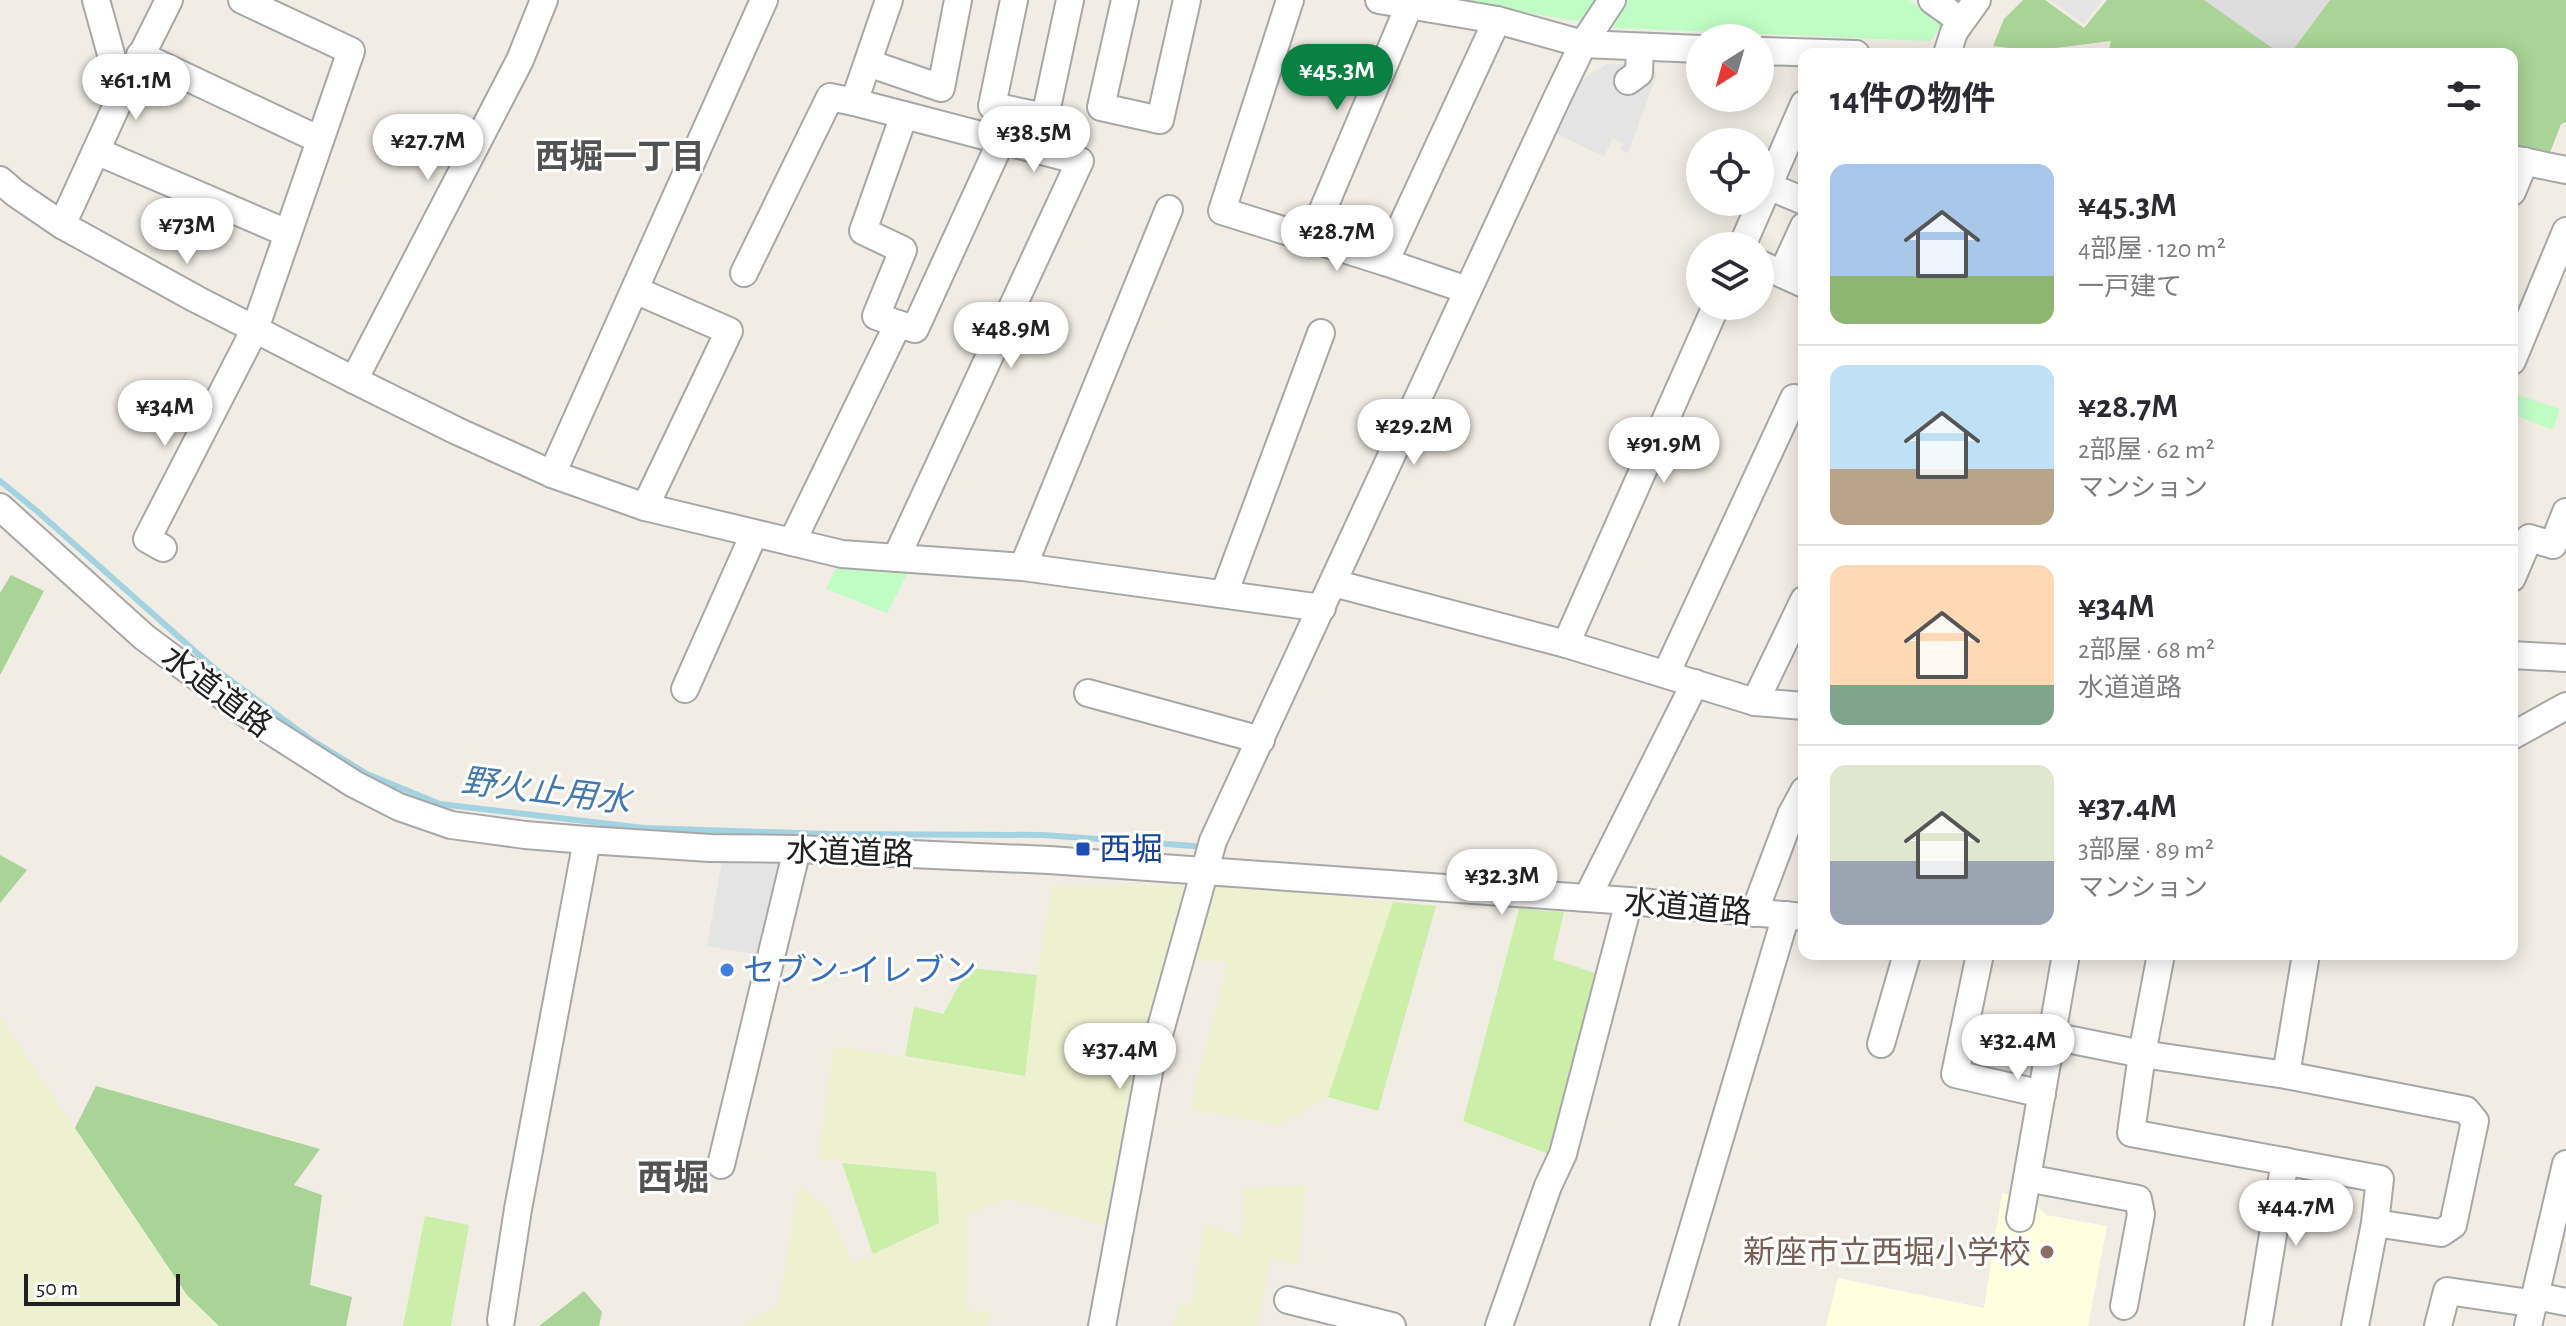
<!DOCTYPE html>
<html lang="ja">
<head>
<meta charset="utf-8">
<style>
  body { margin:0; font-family:"Alegreya Sans","Noto Sans JP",sans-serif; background:#f2f2f3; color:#2b2b33; height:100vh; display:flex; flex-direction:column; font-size:30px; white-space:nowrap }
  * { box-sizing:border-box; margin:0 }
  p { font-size:26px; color:#7c7c81 }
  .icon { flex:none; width:44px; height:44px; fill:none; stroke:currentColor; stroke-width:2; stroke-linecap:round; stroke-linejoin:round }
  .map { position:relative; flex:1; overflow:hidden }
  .side { position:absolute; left:1798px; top:48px; width:720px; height:912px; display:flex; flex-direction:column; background:#fff; border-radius:16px; box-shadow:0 4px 20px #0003 }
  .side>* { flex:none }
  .needle { width:52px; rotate:217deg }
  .tools { position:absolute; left:1686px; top:24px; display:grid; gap:16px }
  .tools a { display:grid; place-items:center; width:88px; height:88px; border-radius:50%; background:#fff; box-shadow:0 4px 20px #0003; font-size:40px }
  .scale { position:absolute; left:24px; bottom:20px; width:156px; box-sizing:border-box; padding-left:8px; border:4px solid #202020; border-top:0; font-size:22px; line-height:28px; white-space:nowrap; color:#202020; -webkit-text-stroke:6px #fff; paint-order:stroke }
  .price { position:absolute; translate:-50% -68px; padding:0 18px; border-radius:28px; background:#fff; color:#222; font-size:26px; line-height:52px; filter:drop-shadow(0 2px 4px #0008) }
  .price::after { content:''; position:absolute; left:50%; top:48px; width:24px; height:18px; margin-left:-12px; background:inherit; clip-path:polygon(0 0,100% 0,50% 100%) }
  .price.active { background:#0b8043; color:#fff }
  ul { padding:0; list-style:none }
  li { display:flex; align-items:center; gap:24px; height:200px; padding:0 32px }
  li+li { border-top:2px solid #e1e1e2 }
  li span { display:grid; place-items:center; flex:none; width:224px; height:160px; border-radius:16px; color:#555 }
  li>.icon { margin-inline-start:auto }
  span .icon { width:96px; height:96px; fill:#fffc; stroke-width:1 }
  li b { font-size:34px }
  h2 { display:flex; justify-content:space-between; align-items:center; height:96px; padding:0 32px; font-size:34px }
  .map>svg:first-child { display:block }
  .residential { fill:#dedddd }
  .education { fill:#ffffe0 }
  .farmland { fill:#eef1d0 }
  .grass { fill:#cbeea8 }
  .forest { fill:#a9d397 }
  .park { fill:#c0fdc5 }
  .parking { fill:#e4e4e4 }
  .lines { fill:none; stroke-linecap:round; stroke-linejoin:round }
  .stream { stroke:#a3d3e1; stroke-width:6 }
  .minor-casing { stroke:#a7a7a7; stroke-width:30 }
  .minor { stroke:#fff; stroke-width:26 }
  .transit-dot { fill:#1a4fb4; stroke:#fff; stroke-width:3 }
  .shop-dot { fill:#3f7fe0; stroke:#fff; stroke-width:3 }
  .education-dot { fill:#8d6e63; stroke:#fff; stroke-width:3 }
  .labels { text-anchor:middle; stroke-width:6; stroke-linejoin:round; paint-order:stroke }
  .street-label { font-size:32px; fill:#202020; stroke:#fff }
  .transit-label { font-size:32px; fill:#164399; stroke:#fff; text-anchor:start }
  .shop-label { font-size:32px; fill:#366cbe; stroke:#fff; text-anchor:start }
  .education-label { font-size:32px; fill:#785e54; stroke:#fff; text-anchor:end }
  .neighbourhood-label { font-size:34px; font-weight:bold; fill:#535353; stroke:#fff }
  .water-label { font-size:34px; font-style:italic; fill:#4279af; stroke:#fff }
  .quarter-label { font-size:36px; font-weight:bold; fill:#535353; stroke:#fff }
</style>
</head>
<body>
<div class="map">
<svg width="2566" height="1326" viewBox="0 0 2566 1326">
  <rect width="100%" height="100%" fill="#f1ede5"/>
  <path class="residential" d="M 2204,0 L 2330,0 L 2290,54 L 2281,54 Z"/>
  <path class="education" d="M 2002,1193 L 2035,1204 L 2046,1215 L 2107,1226 L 2088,1326 L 1826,1326 L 1838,1278 L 1984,1308 Z"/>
  <g class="farmland">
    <path d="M 1208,883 L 1393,902 L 1328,1097 L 1280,1125 L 1190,1109 L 1228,961 L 1186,961 Z"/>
    <path d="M 1188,885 L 1111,1227 L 1007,1198 L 969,1216 L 966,1310 L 992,1311 L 988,1326 L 742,1326 L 779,1303 L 799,1186 L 827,1208 L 853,1264 L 939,1223 L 935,1172 L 818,1159 L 834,1046 L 1024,1076 L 1037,975 L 1052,886 Z"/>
    <path d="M 0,1017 L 187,1295 L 219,1326 L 0,1326 Z"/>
    <path d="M 1306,1185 L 1297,1266 L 1270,1259 L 1258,1326 L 1174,1326 L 1179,1303 L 1192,1305 L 1204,1226 L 1242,1236 L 1245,1188 Z"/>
  </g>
  <g class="grass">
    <path d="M 1393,902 L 1436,906 L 1378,1111 L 1328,1097 Z"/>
    <path d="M 1519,909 L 1564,912 L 1553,959 L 1603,976 L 1549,1154 L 1463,1121 Z"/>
    <path d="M 969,968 L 1037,975 L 1025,1076 L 905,1056 L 914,1007 L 943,1014 Z"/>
    <path d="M 842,1163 L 936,1172 L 939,1223 L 873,1254 Z"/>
    <path d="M 425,1216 L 469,1225 L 451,1326 L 403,1326 Z"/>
  </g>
  <g class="forest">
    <path d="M 2023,0 L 2045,0 L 2084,28 L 2107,0 L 2204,0 L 2281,54 L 2108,54 L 2111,41 L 2032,51 L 1993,46 L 2004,19 Z"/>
    <path d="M 2330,0 L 2566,0 L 2566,122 L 2561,124 L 2549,155 L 2512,146 L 2512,54 L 2290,54 Z"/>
    <path d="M 11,575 L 44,591 L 0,675 L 0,593 Z"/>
    <path d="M 0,855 L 27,870 L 0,903 Z"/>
    <path d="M 96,1086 L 320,1149 L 294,1185 L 322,1195 L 310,1285 L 352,1297 L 346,1326 L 219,1326 L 187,1295 L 75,1128 Z"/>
    <path d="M 584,1291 L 602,1312 L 599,1326 L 539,1326 Z"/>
  </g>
  <g class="park">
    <path d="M 1450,0 L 1909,0 L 1943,26 L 1930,41 L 1619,28 Z"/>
    <path d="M 2512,393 L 2560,409 L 2553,430 L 2512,414 Z"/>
    <path d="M 840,559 L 912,565 L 887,613 L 826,589 Z"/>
  </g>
  <g class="parking">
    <path d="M 2050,0 L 2102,0 L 2084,24 Z"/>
    <path d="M 1607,64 L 1650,64 L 1657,74 L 1628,153 L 1620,150 L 1623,143 L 1613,138 L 1604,157 L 1555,133 L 1578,82 Z"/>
    <path d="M 722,861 L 783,861 L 760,955 L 707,946 Z"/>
  </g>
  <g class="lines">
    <path class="stream" d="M 0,481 L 37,511 L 215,669 L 310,739 L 367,774 L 440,804 L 644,828 L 828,834 L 1043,835 L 1194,846"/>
    <defs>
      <g id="minor">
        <path d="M 96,0 L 122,94"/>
        <path d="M 1014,0 L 992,106 L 1045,117 L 1070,0"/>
        <path d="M 1125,0 L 1101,107 L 1160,120 L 1187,0"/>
        <path d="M 1290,0 L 1222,211 L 1385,262 L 1467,290"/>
        <path d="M 1379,0 L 1497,20 L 1583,44 L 1700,49"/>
        <path d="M 1932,0 L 1961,21"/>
        <path d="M 1760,51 L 1856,54"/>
        <path d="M 1947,54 L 1954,32 L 1977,0"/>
        <path d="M 140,55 L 320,140"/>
        <path d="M 868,63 L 941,88 L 958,0"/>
        <path d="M 1628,81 L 1639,73 L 1640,47"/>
        <path d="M 854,102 L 904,115 L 863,231 L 903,250 L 876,316 L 898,324"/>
        <path d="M 96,151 L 287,233"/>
        <path d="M 2512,159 L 2566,170"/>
        <path d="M 0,180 L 15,193 L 62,225 L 196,299 L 354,380 L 457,431 L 552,474 L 645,507 L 842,554 L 1023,567 L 1322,608"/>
        <path d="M 1768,186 L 1804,201"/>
        <path d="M 2512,192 L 2525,161"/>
        <path d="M 62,225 L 122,94 L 169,0"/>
        <path d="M 1311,238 L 1409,6"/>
        <path d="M 1742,246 L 1804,104"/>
        <path d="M 1385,262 L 1497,20"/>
        <path d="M 1760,264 L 1804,284"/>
        <path d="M 744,273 L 830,97 L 854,102 L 889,0"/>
        <path d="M 1782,274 L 1804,226"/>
        <path d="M 635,290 L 729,331 L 645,507"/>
        <path d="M 2512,361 L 2566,231"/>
        <path d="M 354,380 L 520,60 L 544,0"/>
        <path d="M 552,474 L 764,0"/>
        <path d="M 0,507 L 144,637 L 263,726 L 354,784 L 399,807 L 451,825 L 525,835 L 587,840 L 710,848 L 797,849 L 1049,860 L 1629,901 L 1804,917"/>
        <path d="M 792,542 L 898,324 L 915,329 L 1002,139"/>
        <path d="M 163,548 L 147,539 L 255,329 L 351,51 L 242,0"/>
        <path d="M 896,558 L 1080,161 L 904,115"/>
        <path d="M 1023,567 L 1169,209"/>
        <path d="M 2512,578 L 2529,538 L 2553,545 L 2566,512"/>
        <path d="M 1333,583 L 1566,644 L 1755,702 L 1804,706"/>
        <path d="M 1224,594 L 1321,333"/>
        <path d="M 1566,644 L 1716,306"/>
        <path d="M 2512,655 L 2566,658"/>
        <path d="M 1666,674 L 1794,398 L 1804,403"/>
        <path d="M 685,689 L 754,534"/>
        <path d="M 1088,693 L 1261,740"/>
        <path d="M 1755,702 L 1804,600"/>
        <path d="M 2512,736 L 2566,706"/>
        <path d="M 1587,898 L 1695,683"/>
        <path d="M 1754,913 L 1791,815 L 1804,791"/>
        <path d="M 1980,954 L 1955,1074 L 2042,1094"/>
        <path d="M 2161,954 L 2142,1054 L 2131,1133 L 2380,1179 L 2375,1223 L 2355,1326"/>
        <path d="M 2052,1036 L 2142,1054 L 2286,1075 L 2466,1110 L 2475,1121 L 2453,1225 L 2441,1233 L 2375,1223"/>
        <path d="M 1881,1044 L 1907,954"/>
        <path d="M 2286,1075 L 2306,954"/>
        <path d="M 721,1165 L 797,849"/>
        <path d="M 2027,1178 L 2138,1199 L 2141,1214 L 2124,1306"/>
        <path d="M 2020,1218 L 2066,954"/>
        <path d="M 1288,1300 L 1392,1326"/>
        <path d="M 501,1320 L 518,1209 L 587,840"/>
        <path d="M 1102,1326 L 1150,1067 L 1213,841 L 1556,100 L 1583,44 L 1612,0"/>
        <path d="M 1499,1326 L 1548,1186 L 1563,1154 L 1629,901"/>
        <path d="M 1664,1326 L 1786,915"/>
        <path d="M 2258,1326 L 2285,1161"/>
        <path d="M 2438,1326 L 2447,1291 L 2523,1302 L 2546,1298 L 2566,1302"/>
        <path d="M 2528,1326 L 2566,1164"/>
      </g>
    </defs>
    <use href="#minor" class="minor-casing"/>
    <use href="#minor" class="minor"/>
  </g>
  <rect class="transit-dot" x="1075" y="841" width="16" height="16" rx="4"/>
  <circle class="shop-dot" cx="727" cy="970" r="8"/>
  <circle class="education-dot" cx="2047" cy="1252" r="8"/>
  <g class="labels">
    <g class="street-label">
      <text transform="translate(217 691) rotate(37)" y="11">水道道路</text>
      <text transform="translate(850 852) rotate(2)" y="11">水道道路</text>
      <text transform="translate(1688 907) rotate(5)" y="11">水道道路</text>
    </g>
    <g class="transit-label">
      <text x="1099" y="860">西堀</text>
    </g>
    <g class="shop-label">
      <text x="743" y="981">セブン-イレブン</text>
    </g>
    <g class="education-label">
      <text x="2031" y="1263">新座市立西堀小学校</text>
    </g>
    <g class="neighbourhood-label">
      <text x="620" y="168">西堀一丁目</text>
    </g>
    <g class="water-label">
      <text transform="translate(546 790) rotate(7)" y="12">野火止用水</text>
    </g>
    <g class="quarter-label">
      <text x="673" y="1190">西堀</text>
    </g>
  </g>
</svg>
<div class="tools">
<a><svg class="needle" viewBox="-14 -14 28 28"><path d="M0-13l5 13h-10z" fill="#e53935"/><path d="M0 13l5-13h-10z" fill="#7c7c81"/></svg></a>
<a><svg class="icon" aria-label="locate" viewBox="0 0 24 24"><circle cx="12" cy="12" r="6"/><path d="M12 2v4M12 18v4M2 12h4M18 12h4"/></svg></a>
<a><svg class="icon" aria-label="layers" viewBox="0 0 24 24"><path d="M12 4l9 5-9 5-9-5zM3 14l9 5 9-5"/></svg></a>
</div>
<div class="scale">50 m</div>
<b class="price active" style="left:1337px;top:112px">¥45.3M</b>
<b class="price" style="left:136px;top:122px">¥61.1M</b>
<b class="price" style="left:1034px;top:174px">¥38.5M</b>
<b class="price" style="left:428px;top:182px">¥27.7M</b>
<b class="price" style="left:187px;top:266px">¥73M</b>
<b class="price" style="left:1337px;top:273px">¥28.7M</b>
<b class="price" style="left:1011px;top:370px">¥48.9M</b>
<b class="price" style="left:165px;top:448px">¥34M</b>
<b class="price" style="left:1414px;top:467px">¥29.2M</b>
<b class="price" style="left:1664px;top:485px">¥91.9M</b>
<b class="price" style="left:1502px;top:917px">¥32.3M</b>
<b class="price" style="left:2018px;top:1082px">¥32.4M</b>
<b class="price" style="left:1120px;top:1091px">¥37.4M</b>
<b class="price" style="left:2296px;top:1248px">¥44.7M</b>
<section class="side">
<h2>14件の物件<svg class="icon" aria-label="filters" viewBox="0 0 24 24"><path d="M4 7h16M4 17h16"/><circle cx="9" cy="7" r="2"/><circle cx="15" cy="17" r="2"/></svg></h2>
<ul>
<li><span style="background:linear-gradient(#a9c7e8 70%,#8fb573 0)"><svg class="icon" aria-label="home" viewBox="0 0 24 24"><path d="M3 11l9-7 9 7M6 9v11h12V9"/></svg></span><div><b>¥45.3M</b><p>4部屋 · 120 m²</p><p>一戸建て</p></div></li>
<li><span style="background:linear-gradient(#bfe0f5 65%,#b9a48a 0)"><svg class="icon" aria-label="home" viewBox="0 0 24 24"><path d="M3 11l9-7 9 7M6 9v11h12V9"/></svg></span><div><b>¥28.7M</b><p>2部屋 · 62 m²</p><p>マンション</p></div></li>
<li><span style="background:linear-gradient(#ffd9b3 75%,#7fa58c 0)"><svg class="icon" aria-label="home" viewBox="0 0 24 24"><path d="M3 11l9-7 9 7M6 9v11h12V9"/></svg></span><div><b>¥34M</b><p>2部屋 · 68 m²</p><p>水道道路</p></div></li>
<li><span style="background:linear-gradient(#dfe7d0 60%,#9aa5b1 0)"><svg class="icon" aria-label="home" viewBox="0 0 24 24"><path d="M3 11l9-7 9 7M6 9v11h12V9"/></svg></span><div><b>¥37.4M</b><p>3部屋 · 89 m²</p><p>マンション</p></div></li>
</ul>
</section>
</div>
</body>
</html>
